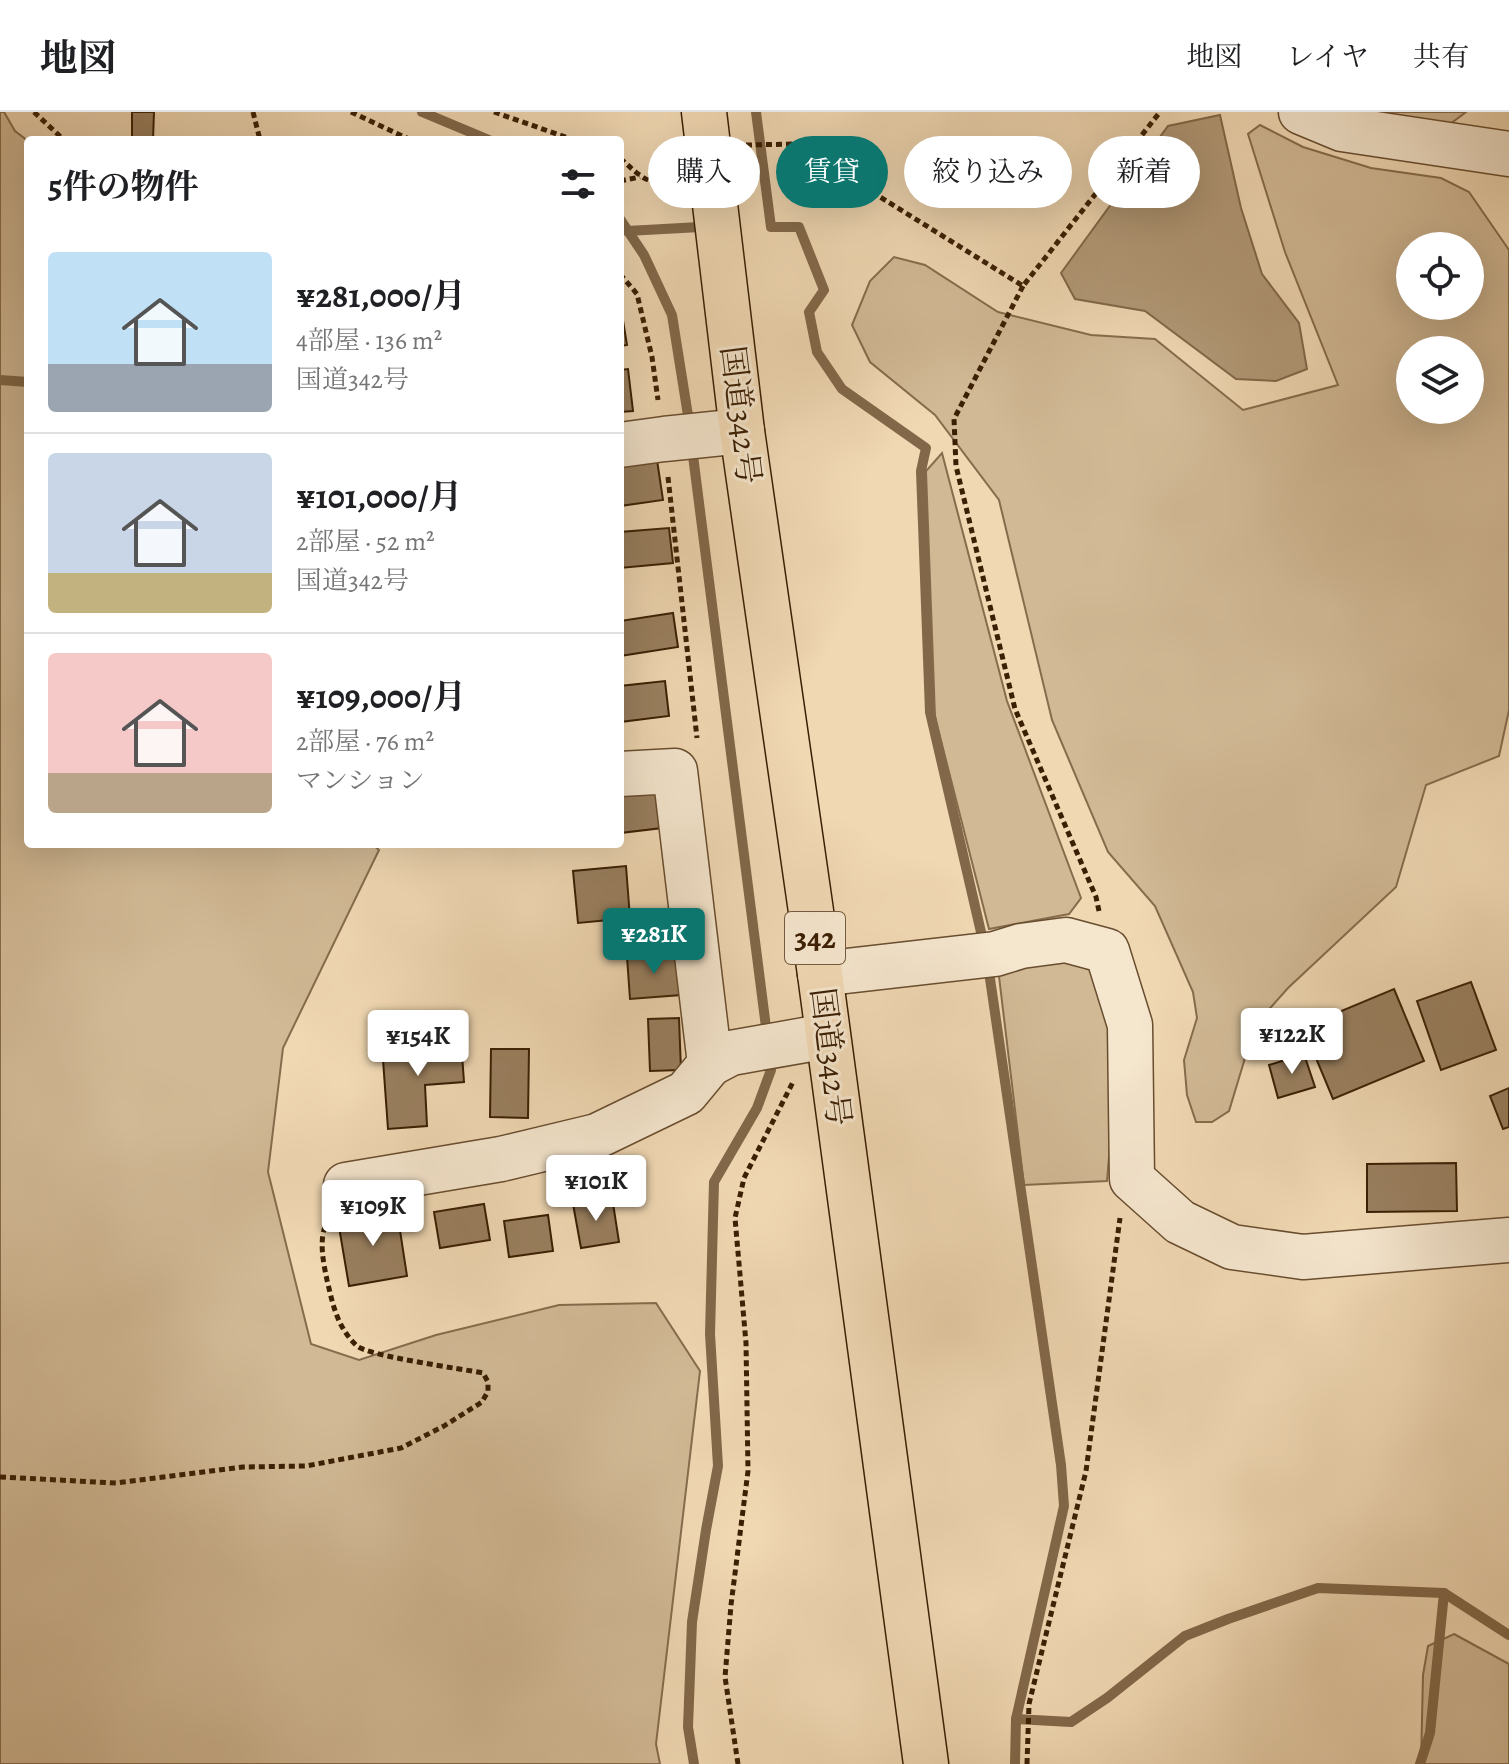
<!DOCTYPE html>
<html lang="ja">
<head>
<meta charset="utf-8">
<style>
  body { margin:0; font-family:Alegreya,"Noto Serif JP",serif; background:#f2f2f2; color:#202124; height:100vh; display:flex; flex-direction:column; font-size:30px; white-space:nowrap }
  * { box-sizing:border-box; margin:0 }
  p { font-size:26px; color:#757577 }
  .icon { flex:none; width:44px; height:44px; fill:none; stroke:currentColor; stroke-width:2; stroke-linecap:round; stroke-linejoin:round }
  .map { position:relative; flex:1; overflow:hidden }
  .details { position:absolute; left:24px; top:24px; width:600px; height:712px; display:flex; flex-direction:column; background:#fff; border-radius:8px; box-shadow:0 8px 32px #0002 }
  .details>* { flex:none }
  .hud { position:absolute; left:648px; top:24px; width:740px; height:72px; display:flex; gap:16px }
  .controls { position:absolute; left:1396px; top:120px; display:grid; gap:16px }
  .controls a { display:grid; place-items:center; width:88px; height:88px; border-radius:50%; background:#fff; box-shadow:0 8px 32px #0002; font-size:40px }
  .price { position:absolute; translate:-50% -68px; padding:0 18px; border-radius:8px; background:#fff; color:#222; font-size:26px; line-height:52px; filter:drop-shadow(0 2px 4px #0008) }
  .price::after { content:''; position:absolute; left:50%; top:48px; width:24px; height:18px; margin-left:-12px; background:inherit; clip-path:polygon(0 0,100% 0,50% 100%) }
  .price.on { background:#0f766e; color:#fff }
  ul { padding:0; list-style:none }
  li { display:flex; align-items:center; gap:24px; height:200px; padding:0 24px }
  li+li { border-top:2px solid #e0e0e0 }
  li span { display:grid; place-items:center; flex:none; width:224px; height:160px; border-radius:8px; color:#555 }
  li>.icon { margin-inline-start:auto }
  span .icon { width:96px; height:96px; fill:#fffc; stroke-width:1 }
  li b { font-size:34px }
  h2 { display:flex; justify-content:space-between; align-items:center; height:96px; padding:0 24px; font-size:34px }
  .chip { padding:0 28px; border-radius:36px; background:#fff; box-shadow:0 8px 32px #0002; font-size:28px; line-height:72px }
  .chip.on { background:#0f766e; color:#fff }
  header { display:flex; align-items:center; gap:48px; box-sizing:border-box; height:112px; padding:0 40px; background:#fff; border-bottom:2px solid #e0e0e0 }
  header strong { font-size:38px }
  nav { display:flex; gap:44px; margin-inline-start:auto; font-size:28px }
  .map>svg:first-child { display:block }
  .green { fill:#d1b995; stroke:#866c4c; stroke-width:2; fill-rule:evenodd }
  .water { fill:#b29977; stroke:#826849; stroke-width:2 }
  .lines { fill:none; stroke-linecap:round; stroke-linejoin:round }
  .stream { stroke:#826849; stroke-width:10 }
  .building { fill:#997f5f; stroke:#3b1f03; stroke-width:2 }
  .minor-casing { stroke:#684d2f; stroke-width:47 }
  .highway-casing { stroke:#3b1f03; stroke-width:47 }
  .path { stroke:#3b1f03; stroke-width:5; stroke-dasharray:6 4; stroke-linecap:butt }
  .minor { stroke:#f5e6ce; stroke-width:44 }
  .highway { stroke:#f0d8b3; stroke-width:44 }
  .labels { text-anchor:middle; stroke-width:6; stroke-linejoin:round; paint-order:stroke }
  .shield { fill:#f5e6ce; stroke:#735b40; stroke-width:2 }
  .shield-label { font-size:30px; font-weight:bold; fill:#3b1f03 }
  .street-label { font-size:32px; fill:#3b1f03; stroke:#f5e6ce }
</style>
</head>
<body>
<header>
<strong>地図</strong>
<nav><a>地図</a><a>レイヤ</a><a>共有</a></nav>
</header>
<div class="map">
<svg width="1509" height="1652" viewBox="0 0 1509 1652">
  <rect width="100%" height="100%" fill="#f0d8b3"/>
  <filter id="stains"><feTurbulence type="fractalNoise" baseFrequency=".0025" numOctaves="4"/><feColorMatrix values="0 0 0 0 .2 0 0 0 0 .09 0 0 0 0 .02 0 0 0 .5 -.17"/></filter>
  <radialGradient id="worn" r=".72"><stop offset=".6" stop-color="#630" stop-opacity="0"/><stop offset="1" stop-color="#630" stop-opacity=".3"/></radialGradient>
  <g class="green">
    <path d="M 0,0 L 4,0 L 15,19 L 28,29 L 28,732 L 372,732 L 379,738 L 283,936 L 268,1060 L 311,1232 L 359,1248 L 436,1223 L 559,1193 L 656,1191 L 700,1259 L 656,1632 L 660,1652 L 0,1652 Z"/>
    <path d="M 1347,0 L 1466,0 L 1441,19 Z"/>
    <path d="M 1260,13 L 1303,35 L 1371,56 L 1441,66 L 1469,80 L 1509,138 L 1509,598 L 1499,644 L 1426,673 L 1396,775 L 1288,876 L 1255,913 L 1229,999 L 1212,1010 L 1196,1010 L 1187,983 L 1184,948 L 1197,906 L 1193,880 L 1155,794 L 1108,740 L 1052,608 L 999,388 L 935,303 L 870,250 L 852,213 L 870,169 L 894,145 L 925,153 L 998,200 L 1091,223 L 1155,227 L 1243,298 L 1338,273 L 1285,140 L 1248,22 ZM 1410,134 L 1470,134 L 1470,194 L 1410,194 ZM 1410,238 L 1470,238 L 1470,298 L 1410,298 Z"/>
    <path d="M 942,341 L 1007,589 L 1081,786 L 1069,802 L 989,817 L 935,605 L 926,359 Z"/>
    <path d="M 1038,839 L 1097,850 L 1120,912 L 1107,1069 L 1024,1073 L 998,856 Z"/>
    <path d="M 1454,1522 L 1509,1552 L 1509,1652 L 1421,1652 L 1423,1563 L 1428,1534 Z"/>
  </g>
  <path class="water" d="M 1220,3 L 1241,96 L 1262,162 L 1299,211 L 1307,257 L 1276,269 L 1236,267 L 1145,199 L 1075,187 L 1061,161 L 1168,14 Z"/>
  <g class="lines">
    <g class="stream">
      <path d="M 422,0 L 489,28"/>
      <path d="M 756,0 L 771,115 L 799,115 L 824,178 L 809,200 L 817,240 L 842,277 L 926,336 L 921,359 L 930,600 L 984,833"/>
      <path d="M 620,107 L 644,143 L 672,203 L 690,316"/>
      <path d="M 627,119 L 700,115"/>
      <path d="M 0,268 L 28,270"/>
      <path d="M 692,336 L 767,923"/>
      <path d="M 988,853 L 1061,1353 L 1064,1394 L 1016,1607 L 1015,1652"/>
      <path d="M 1016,1607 L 1071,1610 L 1107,1586 L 1185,1524 L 1228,1507 L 1318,1476 L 1444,1481 L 1509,1523"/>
      <path d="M 694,1652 L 688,1615 L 692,1510 L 706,1418 L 718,1354 L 710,1222 L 714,1070 L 757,996 L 771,958 L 769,943"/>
      <path d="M 1420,1652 L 1430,1621 L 1444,1481"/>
    </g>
  </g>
  <g class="building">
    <path d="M 132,0 L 154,0 L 153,28 L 132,28 Z"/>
    <path d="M 620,190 L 627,233 L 620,234 Z"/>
    <path d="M 628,257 L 633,299 L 620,300 L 620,258 Z"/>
    <path d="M 657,348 L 663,388 L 620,394 L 620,353 Z"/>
    <path d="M 669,416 L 673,451 L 620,456 L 620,420 Z"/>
    <path d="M 673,501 L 678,535 L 620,544 L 620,509 Z"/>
    <path d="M 665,569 L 669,604 L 620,610 L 620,574 Z"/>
    <path d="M 658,677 L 662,716 L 620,721 L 620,681 Z"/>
    <path d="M 626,754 L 630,806 L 578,811 L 573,759 Z"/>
    <path d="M 678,842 L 681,883 L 630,887 L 627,845 Z"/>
    <path d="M 1471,870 L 1496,938 L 1441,958 L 1417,889 Z"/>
    <path d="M 1394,877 L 1424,949 L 1333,987 L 1303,915 Z"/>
    <path d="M 1293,904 L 1296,932 L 1270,935 L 1267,907 Z"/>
    <path d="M 679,906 L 681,958 L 650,959 L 648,907 Z"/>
    <path d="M 461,928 L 464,970 L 425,973 L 427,1014 L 388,1017 L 382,934 Z"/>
    <path d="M 491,937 L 529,937 L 528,1006 L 490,1005 Z"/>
    <path d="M 1304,942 L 1315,975 L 1278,986 L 1269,953 Z"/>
    <path d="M 1509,976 L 1509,1015 L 1503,1017 L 1490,984 Z"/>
    <path d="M 1456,1051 L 1457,1099 L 1367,1100 L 1367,1052 Z"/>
    <path d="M 612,1085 L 619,1130 L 581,1136 L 573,1092 Z"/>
    <path d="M 484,1092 L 490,1128 L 440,1136 L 434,1100 Z"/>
    <path d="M 397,1099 L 407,1164 L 349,1174 L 338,1109 Z"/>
    <path d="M 548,1103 L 553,1139 L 509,1145 L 504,1109 Z"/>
  </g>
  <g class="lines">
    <defs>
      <g id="minor">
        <path d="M 1301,0 L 1342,17 L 1509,42"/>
        <path d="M 620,333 L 664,327 L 742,319"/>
        <path d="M 820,862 L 995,842 L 1021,834 L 1066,828 L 1107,839 L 1130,913 L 1132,1067 L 1180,1110 L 1232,1135 L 1303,1145 L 1509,1128"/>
        <path d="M 710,952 L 731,941 L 816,926 L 827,922"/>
        <path d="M 346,1073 L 501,1047 L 597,1024 L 686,981 L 710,952 L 675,659 L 620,662"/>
      </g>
      <path id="highway" d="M 704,0 L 742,319 L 820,862 L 926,1652"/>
    </defs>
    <use href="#minor" class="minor-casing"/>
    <use href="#highway" class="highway-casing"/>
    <g class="path">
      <path d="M 34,0 L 64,28"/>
      <path d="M 253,0 L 260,28"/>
      <path d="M 351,0 L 411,28"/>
      <path d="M 494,0 L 574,28"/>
      <path d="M 746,33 L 795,32 L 1023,174 L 1160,0"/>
      <path d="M 620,46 C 638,62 647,74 673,71"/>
      <path d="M 620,69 L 640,65"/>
      <path d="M 620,162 L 637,182 L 652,245 L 658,288"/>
      <path d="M 1023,174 L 954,307 L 956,354 L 1015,597 L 1096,785 L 1099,799"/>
      <path d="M 668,365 L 697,626"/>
      <path d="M 0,1365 L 116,1371 L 243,1355 L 306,1354 L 401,1336 L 444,1314 L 482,1290 L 488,1279 L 488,1270 L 483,1261 C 463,1257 368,1244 357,1234 C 337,1215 333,1193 327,1168 C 323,1149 318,1125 328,1108"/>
      <path d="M 738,1652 L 725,1565 L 731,1493 L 748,1359 L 746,1231 L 735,1106 L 744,1066 L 793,970"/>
      <path d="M 1027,1652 L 1029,1592 L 1086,1359 L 1120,1106"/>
    </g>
    <use href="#minor" class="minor"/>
    <use href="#highway" class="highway"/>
  </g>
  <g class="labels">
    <rect class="shield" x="785" y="800" width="60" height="52" rx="6"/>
    <g class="shield-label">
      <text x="815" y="836">342</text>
    </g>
    <g class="street-label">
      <text transform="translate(741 303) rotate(83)" y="11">国道342号</text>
      <text transform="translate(831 945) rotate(83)" y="11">国道342号</text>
    </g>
  </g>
  <rect width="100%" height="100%" filter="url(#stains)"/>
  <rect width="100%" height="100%" fill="url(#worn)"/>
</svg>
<div class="controls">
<a><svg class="icon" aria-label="locate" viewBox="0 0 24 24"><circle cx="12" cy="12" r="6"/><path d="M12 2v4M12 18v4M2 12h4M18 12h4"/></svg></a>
<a><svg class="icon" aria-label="layers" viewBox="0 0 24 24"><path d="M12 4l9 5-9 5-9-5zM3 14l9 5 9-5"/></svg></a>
</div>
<b class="price on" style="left:654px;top:864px">¥281K</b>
<b class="price" style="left:1292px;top:964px">¥122K</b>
<b class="price" style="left:418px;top:966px">¥154K</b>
<b class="price" style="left:596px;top:1111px">¥101K</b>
<b class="price" style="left:373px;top:1136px">¥109K</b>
<div class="hud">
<a class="chip">購入</a>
<a class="chip on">賃貸</a>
<a class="chip">絞り込み</a>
<a class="chip">新着</a>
</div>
<section class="details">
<h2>5件の物件<svg class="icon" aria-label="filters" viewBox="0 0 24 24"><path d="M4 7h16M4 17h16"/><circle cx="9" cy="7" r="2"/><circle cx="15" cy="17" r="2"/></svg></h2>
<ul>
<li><span style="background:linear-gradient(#bfe0f5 70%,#9aa5b1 0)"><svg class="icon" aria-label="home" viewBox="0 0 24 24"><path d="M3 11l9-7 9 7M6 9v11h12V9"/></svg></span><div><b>¥281,000/月</b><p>4部屋 · 136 m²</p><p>国道342号</p></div></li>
<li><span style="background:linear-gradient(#c9d6e8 75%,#c2b280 0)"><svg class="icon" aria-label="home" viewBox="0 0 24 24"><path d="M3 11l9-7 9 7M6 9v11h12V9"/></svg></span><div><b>¥101,000/月</b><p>2部屋 · 52 m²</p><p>国道342号</p></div></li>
<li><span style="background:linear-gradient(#f6c9c9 75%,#b9a48a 0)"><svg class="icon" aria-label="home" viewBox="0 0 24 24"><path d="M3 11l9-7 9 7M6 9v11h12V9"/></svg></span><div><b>¥109,000/月</b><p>2部屋 · 76 m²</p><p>マンション</p></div></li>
</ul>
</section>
</div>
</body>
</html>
